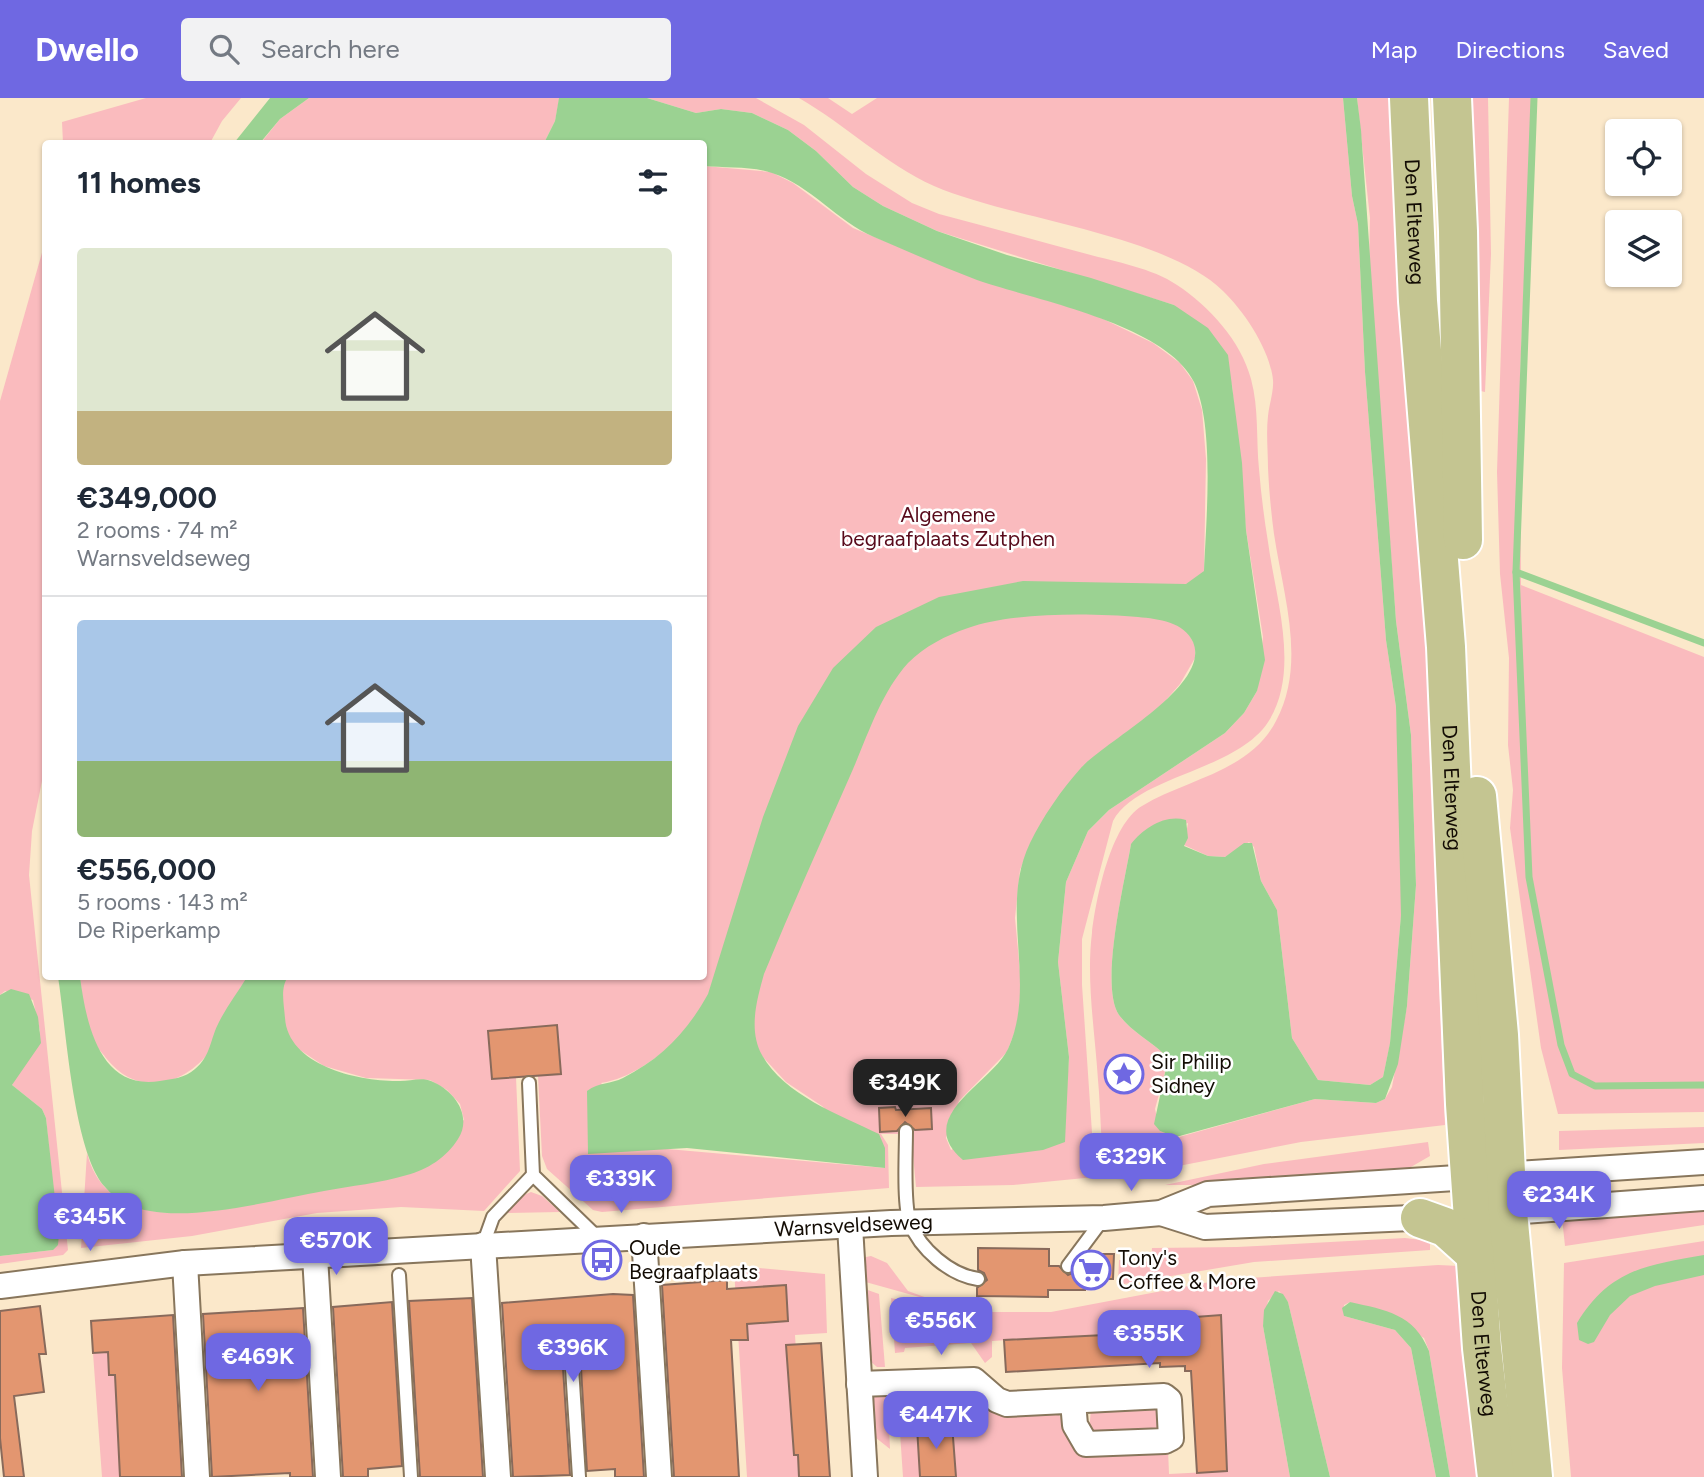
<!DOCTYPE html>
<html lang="en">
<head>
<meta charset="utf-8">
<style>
  body { margin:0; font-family:Figtree,sans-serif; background:#f2f2f3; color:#1f2937; height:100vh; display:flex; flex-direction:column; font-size:26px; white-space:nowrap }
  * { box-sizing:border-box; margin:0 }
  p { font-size:23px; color:#747a83 }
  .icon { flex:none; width:38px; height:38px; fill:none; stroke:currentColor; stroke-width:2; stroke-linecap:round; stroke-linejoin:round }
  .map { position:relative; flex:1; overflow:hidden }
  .drawer { position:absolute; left:42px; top:42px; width:665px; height:840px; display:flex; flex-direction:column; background:#fff; border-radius:7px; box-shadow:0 2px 5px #0004 }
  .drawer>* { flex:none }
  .controls { position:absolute; left:1605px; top:21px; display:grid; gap:14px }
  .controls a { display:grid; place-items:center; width:77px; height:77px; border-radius:7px; background:#fff; box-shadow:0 2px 5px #0004; font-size:35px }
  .price { position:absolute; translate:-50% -60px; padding:0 16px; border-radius:14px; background:#6f68e2; color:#fff; font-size:23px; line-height:46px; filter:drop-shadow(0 2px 4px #0008) }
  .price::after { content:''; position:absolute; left:50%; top:42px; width:21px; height:16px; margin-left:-10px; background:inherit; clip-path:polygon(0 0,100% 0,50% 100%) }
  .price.selected { background:#222; color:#fff }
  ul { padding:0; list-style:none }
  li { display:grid; align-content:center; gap:14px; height:371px; padding:0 35px }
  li+li { border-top:2px solid #e0e1e3 }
  li span { display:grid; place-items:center; height:217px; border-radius:7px; color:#555 }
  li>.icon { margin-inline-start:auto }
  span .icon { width:126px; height:126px; fill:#fffc; stroke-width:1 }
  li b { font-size:30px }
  h2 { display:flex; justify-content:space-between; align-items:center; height:84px; padding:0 35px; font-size:30px }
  header { display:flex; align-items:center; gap:42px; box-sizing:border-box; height:98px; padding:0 35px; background:#6f68e2; color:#fff }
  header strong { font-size:33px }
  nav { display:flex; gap:38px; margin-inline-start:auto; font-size:24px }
  .search { width:490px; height:63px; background:#f2f2f3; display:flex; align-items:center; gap:18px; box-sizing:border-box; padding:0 24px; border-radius:7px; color:#747a83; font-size:26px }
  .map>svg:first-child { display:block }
  .green { fill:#fabbbe; fill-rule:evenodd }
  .water { fill:#9bd292 }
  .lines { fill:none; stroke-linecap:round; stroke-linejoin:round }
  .stream { stroke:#9bd292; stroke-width:7 }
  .building { fill:#e39670; stroke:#886a5b; stroke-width:2 }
  .service-casing { stroke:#88765c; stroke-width:16 }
  .minor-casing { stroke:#88765c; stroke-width:28 }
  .primary-casing { stroke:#fff; stroke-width:42 }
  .service { stroke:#fff; stroke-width:12 }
  .minor { stroke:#fff; stroke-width:24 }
  .primary { stroke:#c4c591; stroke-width:38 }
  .labels { text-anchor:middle; stroke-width:5; stroke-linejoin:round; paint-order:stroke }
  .street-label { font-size:21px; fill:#130c04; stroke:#fff }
  .park-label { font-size:21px; fill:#580a1b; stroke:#fff }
  .poi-label { font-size:21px; fill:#130c04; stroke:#fff; text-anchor:start }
</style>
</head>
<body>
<header>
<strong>Dwello</strong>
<div class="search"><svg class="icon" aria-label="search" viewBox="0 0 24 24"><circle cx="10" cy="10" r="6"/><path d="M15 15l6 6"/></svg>Search here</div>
<nav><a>Map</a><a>Directions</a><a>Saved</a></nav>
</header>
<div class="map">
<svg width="1704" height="1379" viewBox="0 0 1704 1379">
  <rect width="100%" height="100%" fill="#fbe8ca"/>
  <g class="green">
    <path d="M 146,0 L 241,0 L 222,23 L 210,45 L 63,45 L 62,24 Z"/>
    <path d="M 309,0 L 559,0 L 559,2 L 555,23 L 545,43 L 549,45 L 260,46 L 280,21 Z"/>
    <path d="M 647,0 L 756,0 L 804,27 L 866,76 L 912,105 L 939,116 C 988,129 1038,143 1087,156 C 1116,164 1152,170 1177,187 C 1209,208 1241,243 1251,281 C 1259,311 1256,340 1259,371 C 1261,395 1264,420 1268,444 C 1275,498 1300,570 1270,621 C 1240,673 1137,677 1113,723 L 1082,841 L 1082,887 L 1095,1079 L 1013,1087 L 916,1089 L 911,1036 L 881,1036 L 888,1047 L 889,1090 L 602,1114 L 593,1112 L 547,1071 L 542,1058 L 538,978 L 516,979 L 520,1073 L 484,1113 L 401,1109 L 317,1115 L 192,1138 L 81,1150 L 87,1055 C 104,1123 179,1120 235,1109 C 268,1103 307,1082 339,1070 C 381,1054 422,1038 464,1022 L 460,1006 L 447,992 L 430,982 L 366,980 L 324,968 L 300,952 L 208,956 C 179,990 136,998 106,960 C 101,953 93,946 90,938 C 84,919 82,898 80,879 L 704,878 L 704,68 L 771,74 L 793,85 L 853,130 L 976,181 L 1093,216 L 1153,245 L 1180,265 L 1193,283 L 1202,312 L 1206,361 L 1204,473 L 1186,532 L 1195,547 L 1195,560 L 1180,586 L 1154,616 L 1081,670 L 1031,744 L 1020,772 L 1015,820 L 1021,884 L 1018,925 L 1007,954 L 959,1003 L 946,1040 L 951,1052 L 1067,987 L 1069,959 L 1058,864 L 1066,784 L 1088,733 L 1109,712 L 1225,635 L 1244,615 L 1257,593 L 1263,539 L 1246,432 L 1232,287 L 1174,207 L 937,133 L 883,108 L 853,89 L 816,53 L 788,32 L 752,15 L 721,11 L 696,15 ZM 676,944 L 761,957 L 786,984 L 822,1008 L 885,1070 L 656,1050 L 601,985 C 631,980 653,962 676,944 Z"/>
    <path d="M 799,0 L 828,0 L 852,16 L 877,0 L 1343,0 L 1352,98 L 1358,126 L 1365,274 L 1386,542 L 1396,609 L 1401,711 L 1401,817 L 1390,946 L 1383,979 L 1370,987 L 1318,982 L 1292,940 L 1277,812 L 1261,783 L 1254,749 L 1249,744 L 1225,759 L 1208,758 L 1184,747 L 1188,725 L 1131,746 C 1125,783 1099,888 1119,917 C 1132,934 1149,942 1164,956 L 1166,970 L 1155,1011 L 1160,1033 L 1179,1039 L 1315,1001 L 1376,1005 L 1385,1001 L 1392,989 L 1407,908 L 1416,787 L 1411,637 L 1396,523 L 1369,167 L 1370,120 L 1357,0 L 1395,0 L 1444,637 L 1435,782 L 1445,1027 L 1301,1044 L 1153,1073 L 1106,1077 C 1100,1046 1101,1013 1098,982 C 1095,934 1086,882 1092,835 C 1096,800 1111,726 1142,708 C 1186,681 1250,674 1276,623 C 1307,565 1283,497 1274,436 C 1271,414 1269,391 1268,370 C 1268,353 1266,335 1268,318 C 1269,307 1274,293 1273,282 C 1270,252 1244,213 1223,193 C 1165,136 1013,122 934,88 C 885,66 846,27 799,0 Z"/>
    <path d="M 1469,0 L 1488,0 L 1491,156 L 1485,294 L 1476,292 Z"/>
    <path d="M 1509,0 L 1532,0 L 1520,278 L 1521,487 L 1704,559 L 1704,1014 L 1558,1016 L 1541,950 L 1510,730 L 1513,692 L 1508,647 L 1509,560 L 1500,476 L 1497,374 Z"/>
    <path d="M 45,144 L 46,663 L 32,733 L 29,777 L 68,1152 L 63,1157 L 0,1166 L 0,1158 L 53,1152 L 53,1092 L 46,1020 L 42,1011 L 12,987 L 40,933 L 33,902 L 5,893 L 0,897 L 0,303 Z"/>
    <path d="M 1704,1029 L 1704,1045 L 1559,1052 L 1559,1033 Z"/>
    <path d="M 1428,1044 L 1430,1058 L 1404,1073 L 1215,1087 L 1165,1087 L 1264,1066 Z"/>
    <path d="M 531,1094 L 542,1098 L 560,1114 L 503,1115 L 521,1098 Z"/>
    <path d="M 1704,1108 L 1704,1127 L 1565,1148 L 1562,1120 Z"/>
    <path d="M 1405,1140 L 1430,1143 L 1430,1152 L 1254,1164 L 1118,1187 L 1119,1162 L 1151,1164 L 1152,1150 L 1237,1149 Z"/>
    <path d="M 1704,1143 L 1704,1379 L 1571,1379 L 1562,1270 L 1564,1165 Z"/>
    <path d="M 871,1158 L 887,1165 L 908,1193 L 941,1205 L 862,1183 L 861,1160 Z"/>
    <path d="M 1438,1167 L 1460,1168 L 1489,1379 L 1450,1379 L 1429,1253 L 1424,1240 L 1350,1204 L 1344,1207 L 1344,1218 L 1395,1232 L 1411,1250 L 1436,1379 L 1330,1379 L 1288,1204 L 1279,1193 L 1268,1203 L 1263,1228 L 1290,1379 L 956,1379 L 952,1326 L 917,1329 L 920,1379 L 903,1379 L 897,1290 L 906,1289 L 908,1307 L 968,1304 L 967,1285 L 978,1286 L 986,1312 L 1042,1309 L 1057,1314 L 1079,1348 L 1168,1351 L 1169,1376 L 1227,1373 L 1221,1218 L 1183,1220 L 1183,1235 L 1160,1236 L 1158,1233 L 992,1243 L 992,1259 L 985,1265 L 971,1245 L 905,1250 L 904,1254 L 895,1255 L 891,1200 L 956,1214 L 1051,1214 L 1220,1182 Z"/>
    <path d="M 759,1170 L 825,1176 L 827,1235 L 795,1237 L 804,1379 L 747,1379 L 734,1171 Z"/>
    <path d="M 862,1190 L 879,1196 L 885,1269 L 877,1269 L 870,1263 Z"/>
    <path d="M 181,1249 L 182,1273 L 154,1275 L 160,1379 L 102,1379 L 93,1255 Z"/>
    <path d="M 887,1291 L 890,1351 L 871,1336 C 870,1316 865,1298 887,1291 Z"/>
    <path d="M 1158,1309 L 1160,1330 L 1158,1336 L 1089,1334 L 1091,1311 Z"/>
  </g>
  <g class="water">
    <path d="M 270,0 L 309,0 L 280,21 L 260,45 L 234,45 Z"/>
    <path d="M 559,0 L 647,0 L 696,15 L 721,11 L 752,15 L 788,32 L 816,53 L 853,89 L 883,108 L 937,133 L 1007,157 L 1091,180 L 1174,207 L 1208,230 L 1228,257 L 1242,365 L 1246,432 L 1265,562 L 1257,593 L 1244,615 L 1225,635 L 1109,712 L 1088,733 L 1066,784 L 1058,864 L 1069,959 L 1065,1044 L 1043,1052 L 963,1062 C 912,1019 992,985 1008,951 C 1038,885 998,811 1030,745 C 1042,720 1062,691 1080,671 C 1103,644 1212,588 1193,544 C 1184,524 1159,521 1138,519 C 1092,515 1011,514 968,530 C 945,538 925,548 908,565 C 880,596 867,640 850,678 C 821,744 791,810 764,876 C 757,901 748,932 762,957 C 784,997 840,1017 879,1036 L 885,1050 L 885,1070 L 687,1050 L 588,1056 L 587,993 C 599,984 611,986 623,980 C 662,960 687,934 708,896 L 763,719 L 798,628 L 833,570 L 876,529 L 939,499 L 1023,483 L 1186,486 L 1204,473 C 1206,423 1215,328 1194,284 C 1166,226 1034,202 977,182 C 943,169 909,154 874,139 C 837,123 810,87 772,75 C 752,68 725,70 704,68 L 704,46 L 544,45 L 555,23 Z"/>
    <path d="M 1343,0 L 1357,0 L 1361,32 L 1396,523 L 1411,637 L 1416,787 L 1407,908 L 1398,966 L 1385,1001 L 1376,1005 L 1315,1001 L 1176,1039 L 1160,1033 L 1154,1026 L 1166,970 L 1164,956 C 1149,942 1132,934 1119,917 C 1099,887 1125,783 1131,746 C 1144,730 1165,716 1186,722 L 1188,740 L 1184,748 L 1208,758 L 1225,759 L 1244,745 L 1252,745 L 1261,783 L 1277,812 L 1292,940 L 1318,982 L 1370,987 L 1383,979 L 1390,945 L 1401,817 L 1396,609 L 1386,542 L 1365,274 L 1358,126 L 1352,98 Z"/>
    <path d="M 58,879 L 80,879 C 86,924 99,993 160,983 C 172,981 185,980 195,971 C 211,958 210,941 219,924 C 227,908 238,894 247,879 L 288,879 C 280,890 284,906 285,920 C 288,968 360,984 400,983 C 410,983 422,979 431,983 C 454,992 473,1018 458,1041 C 447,1059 427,1072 407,1077 C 380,1085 351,1088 324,1093 C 274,1102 199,1122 150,1113 C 132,1110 117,1103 105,1089 C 73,1054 66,928 58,879 Z"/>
    <path d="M 11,891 L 29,896 L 38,919 L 41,945 L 12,987 L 42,1011 L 46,1020 L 59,1136 L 58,1147 L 53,1152 L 0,1158 L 0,897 Z"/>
    <path d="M 1704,1157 L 1704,1177 L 1655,1188 L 1630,1198 L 1610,1217 L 1594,1244 L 1588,1246 L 1579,1242 L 1577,1225 L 1580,1220 C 1613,1170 1649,1167 1704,1157 Z"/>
    <path d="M 1275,1193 L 1283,1196 L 1288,1204 L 1330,1379 L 1290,1379 L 1263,1228 L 1264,1212 Z"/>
    <path d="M 1350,1204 C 1386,1212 1414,1216 1429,1253 L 1450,1379 L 1436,1379 L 1411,1250 L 1395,1232 L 1344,1218 L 1342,1210 Z"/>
  </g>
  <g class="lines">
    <g class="stream">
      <path d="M 1534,0 L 1516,474 L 1529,779 L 1561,947 L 1572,976 L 1595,988 L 1704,987"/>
      <path d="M 1516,474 L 1704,545"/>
    </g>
  </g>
  <g class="building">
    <path d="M 557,927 L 561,976 L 492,981 L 488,933 Z"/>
    <path d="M 895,1009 L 896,1012 L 931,1010 L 932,1031 L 915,1032 L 905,1024 L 897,1033 L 880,1034 L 879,1010 Z"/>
    <path d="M 978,1150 L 1049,1151 L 1049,1168 L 1059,1168 L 1068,1177 L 1075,1174 L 1089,1156 L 1114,1156 L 1113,1181 L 1099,1181 L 1099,1189 L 1085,1189 L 1085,1192 L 1048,1192 L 1048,1199 L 977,1198 L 977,1190 L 987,1182 L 984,1175 L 978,1172 Z"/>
    <path d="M 727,1182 L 727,1191 L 786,1187 L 788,1223 L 747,1226 L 748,1242 L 731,1242 L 739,1379 L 674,1379 L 662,1187 Z"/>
    <path d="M 613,1196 L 633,1197 L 644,1379 L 615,1379 L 615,1371 L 587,1373 L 580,1253 L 571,1245 L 566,1247 L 562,1255 L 570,1377 L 513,1379 L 502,1205 Z"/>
    <path d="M 472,1200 L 483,1379 L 420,1379 L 409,1203 Z"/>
    <path d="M 392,1204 L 402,1368 L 368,1371 L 368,1379 L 343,1379 L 333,1209 Z"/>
    <path d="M 40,1208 L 46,1256 L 39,1256 L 44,1294 L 14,1298 L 24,1379 L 4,1379 L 0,1340 L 0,1213 Z"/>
    <path d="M 303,1210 L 313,1379 L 290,1379 L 290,1375 L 212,1379 L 203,1216 Z"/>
    <path d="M 173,1217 L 182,1379 L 120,1379 L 115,1277 L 109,1277 L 108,1254 L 93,1255 L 91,1223 Z"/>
    <path d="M 1221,1217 L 1227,1373 L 1197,1375 L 1191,1273 L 1185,1273 L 1185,1268 L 1160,1269 L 1160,1265 L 1006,1274 L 1004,1242 L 1183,1233 L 1182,1220 Z"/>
    <path d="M 821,1245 L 830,1379 L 799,1379 L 798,1357 L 794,1357 L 786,1247 Z"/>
    <path d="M 952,1326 L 956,1379 L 920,1379 L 917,1329 Z"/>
  </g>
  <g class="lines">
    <defs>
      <g id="service">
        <path d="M 529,985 L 533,1077 L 597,1139"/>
        <path d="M 906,1033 C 906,1055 903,1106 910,1125 C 920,1151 950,1177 978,1181"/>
        <path d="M 483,1147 L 493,1119 L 533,1077"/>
        <path d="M 1068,1168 L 1103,1121"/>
        <path d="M 399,1177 L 411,1379"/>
        <path d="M 571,1254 L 579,1379"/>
      </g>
      <g id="minor">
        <path d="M 1161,1115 L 1205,1129 L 1434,1119"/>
        <path d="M 1495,1115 L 1704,1100"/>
        <path d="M 850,1128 L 865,1379"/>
        <path d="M 644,1138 L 659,1379"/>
        <path d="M 483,1147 L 498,1379"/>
        <path d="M 315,1158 L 328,1379"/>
        <path d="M 185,1165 L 197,1379"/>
        <path id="s1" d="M 0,1188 L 185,1165 L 891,1125 L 1104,1120 L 1161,1115 L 1208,1096 L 1704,1064"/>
        <path d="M 859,1286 L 974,1282 L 997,1302 L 1007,1306 L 1164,1298 L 1169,1302 L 1171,1340 L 1165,1343 L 1086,1346 L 1075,1327 L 1073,1304"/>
      </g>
      <g id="primary">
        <path id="s2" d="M 1409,0 L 1418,203 L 1446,549 L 1465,1006 L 1482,1250 L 1497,1379"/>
        <path d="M 1452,0 L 1458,133 L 1463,442"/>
        <path d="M 1477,698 L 1499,937 L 1508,1114 L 1533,1379"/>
        <path d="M 1420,1120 L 1445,1129 L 1475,1156"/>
      </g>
    </defs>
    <use href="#service" class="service-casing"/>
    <use href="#minor" class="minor-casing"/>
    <use href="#primary" class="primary-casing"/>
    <use href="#service" class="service"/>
    <use href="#minor" class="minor"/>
    <use href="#primary" class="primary"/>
  </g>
  <defs>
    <symbol id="sight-ring" viewBox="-11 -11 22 22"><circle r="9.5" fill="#fff" stroke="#6f68e2" stroke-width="1.5"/><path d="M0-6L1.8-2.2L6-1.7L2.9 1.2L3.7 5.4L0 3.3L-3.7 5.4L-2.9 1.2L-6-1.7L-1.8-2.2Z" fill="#6f68e2"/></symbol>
    <symbol id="bus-ring" viewBox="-11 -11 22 22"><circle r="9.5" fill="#fff" stroke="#6f68e2" stroke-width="1.5"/><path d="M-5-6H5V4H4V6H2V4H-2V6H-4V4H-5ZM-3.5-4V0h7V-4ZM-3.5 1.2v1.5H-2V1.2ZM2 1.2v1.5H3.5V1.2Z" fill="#6f68e2"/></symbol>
    <symbol id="supermarket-ring" viewBox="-11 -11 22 22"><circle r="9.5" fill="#fff" stroke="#6f68e2" stroke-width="1.5"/><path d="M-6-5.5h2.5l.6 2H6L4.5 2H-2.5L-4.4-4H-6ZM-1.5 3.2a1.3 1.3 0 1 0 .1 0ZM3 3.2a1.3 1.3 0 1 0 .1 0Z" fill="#6f68e2"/></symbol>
  </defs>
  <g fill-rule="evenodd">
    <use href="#sight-ring" x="1102" y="954" width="44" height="44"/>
    <use href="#bus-ring" x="580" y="1140" width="44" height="44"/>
    <use href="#supermarket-ring" x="1069" y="1150" width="44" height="44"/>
  </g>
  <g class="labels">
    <g class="street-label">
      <text dy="7" stroke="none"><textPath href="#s2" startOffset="124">Den Elterweg</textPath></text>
      <text dy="7" stroke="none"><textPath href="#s2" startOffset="691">Den Elterweg</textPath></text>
      <text dy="7" stroke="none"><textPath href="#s1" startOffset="856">Warnsveldseweg</textPath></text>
      <text dy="7" stroke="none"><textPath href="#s2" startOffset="1258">Den Elterweg</textPath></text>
    </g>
    <g class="park-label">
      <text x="948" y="424">Algemene<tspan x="948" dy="24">begraafplaats Zutphen</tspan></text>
    </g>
    <g class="poi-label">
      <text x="1151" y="971">Sir Philip<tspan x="1151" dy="24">Sidney</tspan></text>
      <text x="629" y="1157">Oude<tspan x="629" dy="24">Begraafplaats</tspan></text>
      <text x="1118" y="1167">Tony's<tspan x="1118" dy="24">Coffee &amp; More</tspan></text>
    </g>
  </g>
</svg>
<div class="controls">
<a><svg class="icon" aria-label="locate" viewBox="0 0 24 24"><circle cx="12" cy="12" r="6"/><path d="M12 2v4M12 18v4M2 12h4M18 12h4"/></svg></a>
<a><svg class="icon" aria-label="layers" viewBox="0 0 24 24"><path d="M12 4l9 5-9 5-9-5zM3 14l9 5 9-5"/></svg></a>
</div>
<b class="price selected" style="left:905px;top:1021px">€349K</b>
<b class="price" style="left:1131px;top:1095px">€329K</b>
<b class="price" style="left:621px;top:1117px">€339K</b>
<b class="price" style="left:1559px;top:1133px">€234K</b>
<b class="price" style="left:90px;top:1155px">€345K</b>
<b class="price" style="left:336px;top:1179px">€570K</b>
<b class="price" style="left:941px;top:1259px">€556K</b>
<b class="price" style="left:1149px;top:1272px">€355K</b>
<b class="price" style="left:573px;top:1286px">€396K</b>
<b class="price" style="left:258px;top:1295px">€469K</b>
<b class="price" style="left:936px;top:1353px">€447K</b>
<section class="drawer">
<h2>11 homes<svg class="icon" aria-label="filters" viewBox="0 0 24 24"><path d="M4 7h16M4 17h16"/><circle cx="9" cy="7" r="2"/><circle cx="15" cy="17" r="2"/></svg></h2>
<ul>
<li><span style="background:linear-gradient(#dfe7d0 75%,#c2b280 0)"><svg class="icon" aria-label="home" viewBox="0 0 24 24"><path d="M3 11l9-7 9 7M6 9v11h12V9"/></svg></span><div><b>€349,000</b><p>2 rooms · 74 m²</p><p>Warnsveldseweg</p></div></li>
<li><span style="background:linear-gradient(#a9c7e8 65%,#8fb573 0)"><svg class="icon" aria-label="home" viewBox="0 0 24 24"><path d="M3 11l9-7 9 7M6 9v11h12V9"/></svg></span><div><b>€556,000</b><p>5 rooms · 143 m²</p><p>De Riperkamp</p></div></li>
</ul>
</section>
</div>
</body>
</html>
